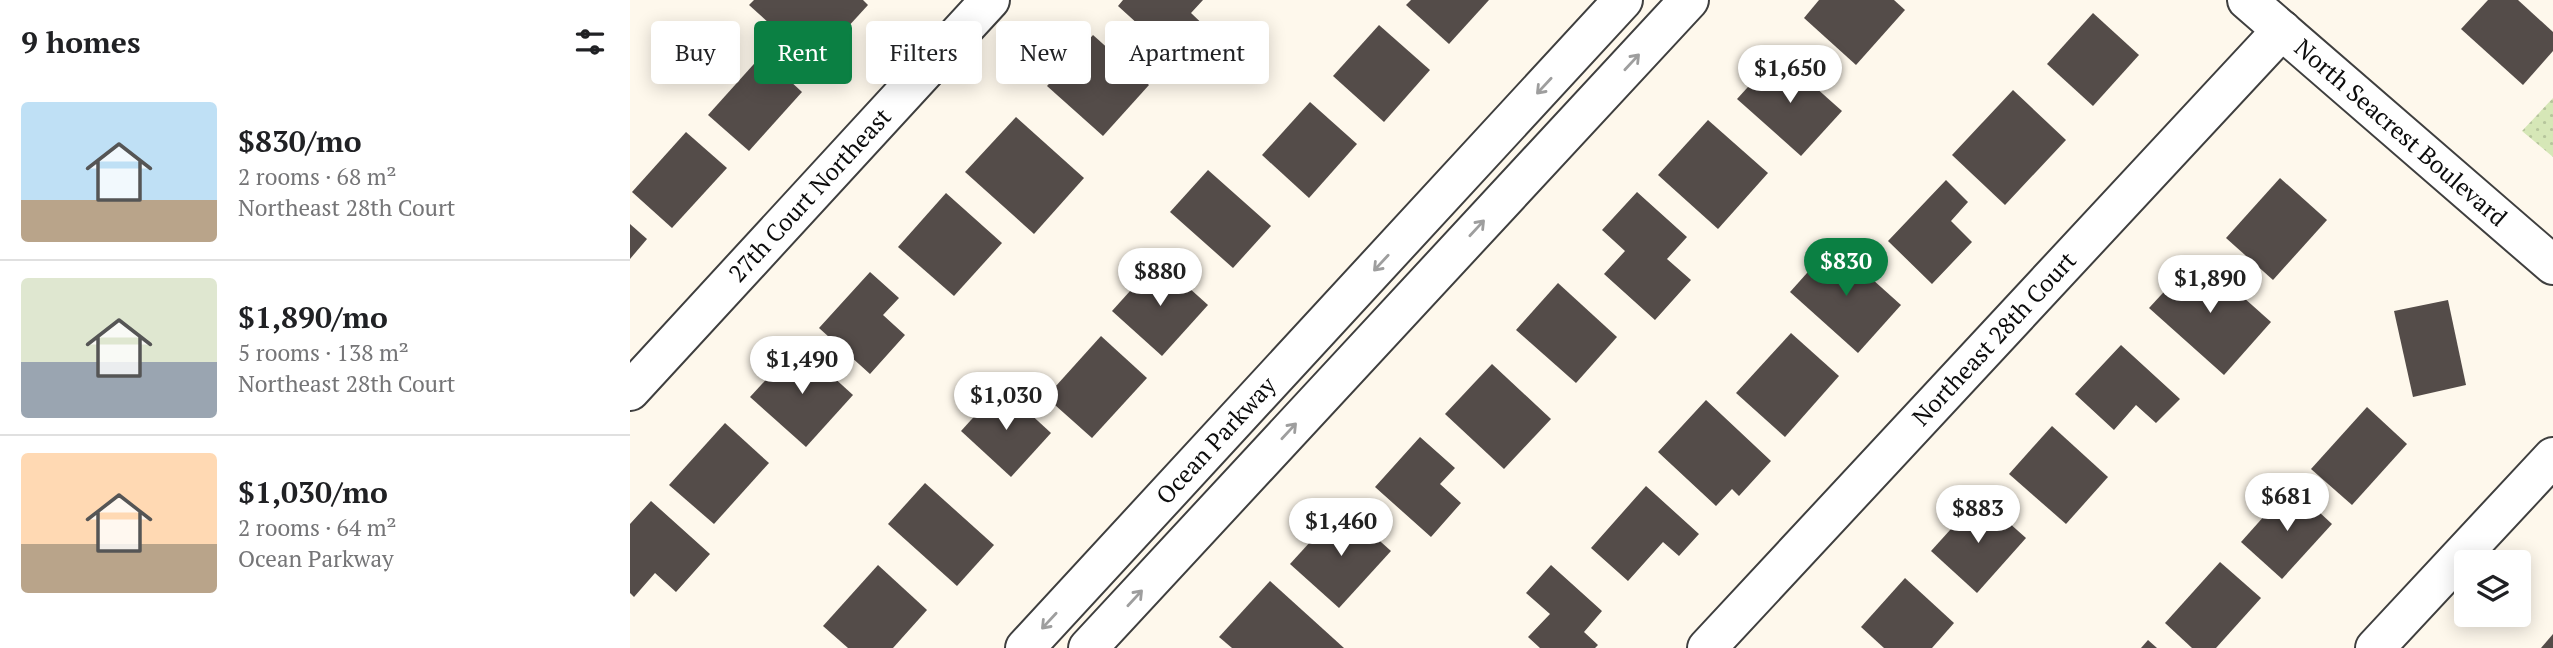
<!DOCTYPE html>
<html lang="en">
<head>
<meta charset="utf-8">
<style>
  body { margin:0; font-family:"PT Serif",serif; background:#f6f6f6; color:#202124; height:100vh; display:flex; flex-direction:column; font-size:26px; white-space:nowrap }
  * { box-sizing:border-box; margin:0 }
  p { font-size:23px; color:#757577 }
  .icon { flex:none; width:38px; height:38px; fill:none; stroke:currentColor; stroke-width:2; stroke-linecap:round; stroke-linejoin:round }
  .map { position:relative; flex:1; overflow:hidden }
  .sheet { display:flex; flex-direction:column; background:#fff; width:630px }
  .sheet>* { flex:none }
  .top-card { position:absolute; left:21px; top:21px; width:665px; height:63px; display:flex; gap:14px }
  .controls { position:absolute; left:1824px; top:550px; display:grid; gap:14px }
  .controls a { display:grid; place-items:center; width:77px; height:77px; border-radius:7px; background:#fff; box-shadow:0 4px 18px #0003; font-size:35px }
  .price { position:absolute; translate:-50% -60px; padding:0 16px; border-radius:24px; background:#fff; color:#222; font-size:23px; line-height:46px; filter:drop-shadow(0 2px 4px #0008) }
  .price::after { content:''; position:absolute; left:50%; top:42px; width:21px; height:16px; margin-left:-10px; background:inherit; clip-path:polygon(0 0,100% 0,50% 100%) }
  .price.current { background:#0b8043; color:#fff }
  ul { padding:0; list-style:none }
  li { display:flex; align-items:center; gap:21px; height:175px; padding:0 21px }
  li+li { border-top:2px solid #e0e0e0 }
  li span { display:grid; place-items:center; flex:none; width:196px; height:140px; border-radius:7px; color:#555 }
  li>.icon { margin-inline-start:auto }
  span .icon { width:84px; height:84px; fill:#fffc; stroke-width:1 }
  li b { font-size:30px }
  h2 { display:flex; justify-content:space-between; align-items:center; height:84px; padding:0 21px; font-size:30px }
  .pill { padding:0 24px; border-radius:7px; background:#fff; box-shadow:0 4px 18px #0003; font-size:24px; line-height:63px }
  .pill.current { background:#0b8043; color:#fff }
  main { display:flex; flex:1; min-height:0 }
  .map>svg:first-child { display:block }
  .grass { fill:url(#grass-dots) }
  .building { fill:#544c49 }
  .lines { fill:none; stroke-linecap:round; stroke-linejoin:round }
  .minor-casing { stroke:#3f3f3f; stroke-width:42 }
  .tertiary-casing { stroke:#3f3f3f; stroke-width:42 }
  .minor { stroke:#fff; stroke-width:38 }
  .tertiary { stroke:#fff; stroke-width:38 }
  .oneway { stroke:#9e9e9e }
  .labels { text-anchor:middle; stroke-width:7; stroke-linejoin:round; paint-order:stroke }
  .street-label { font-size:24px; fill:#0c0c0c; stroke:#fff }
</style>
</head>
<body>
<main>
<section class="sheet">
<h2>9 homes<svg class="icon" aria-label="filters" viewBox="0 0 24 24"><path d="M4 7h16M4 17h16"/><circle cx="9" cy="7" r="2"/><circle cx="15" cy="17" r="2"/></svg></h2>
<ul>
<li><span style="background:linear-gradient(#bfe0f5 70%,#b9a48a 0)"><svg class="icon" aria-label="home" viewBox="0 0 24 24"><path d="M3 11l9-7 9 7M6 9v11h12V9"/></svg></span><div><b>$830/mo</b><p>2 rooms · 68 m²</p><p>Northeast 28th Court</p></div></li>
<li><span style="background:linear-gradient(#dfe7d0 60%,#9aa5b1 0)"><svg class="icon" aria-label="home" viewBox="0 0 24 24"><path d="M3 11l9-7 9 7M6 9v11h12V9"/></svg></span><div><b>$1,890/mo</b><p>5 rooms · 138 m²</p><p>Northeast 28th Court</p></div></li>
<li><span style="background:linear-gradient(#ffd9b3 65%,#b9a48a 0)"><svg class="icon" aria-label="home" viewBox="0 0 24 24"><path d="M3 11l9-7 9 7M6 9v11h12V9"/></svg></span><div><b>$1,030/mo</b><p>2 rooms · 64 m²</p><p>Ocean Parkway</p></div></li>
</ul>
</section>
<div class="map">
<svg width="1923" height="648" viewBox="0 0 1923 648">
  <defs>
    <pattern id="grass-dots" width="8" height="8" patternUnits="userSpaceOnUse" patternTransform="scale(1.75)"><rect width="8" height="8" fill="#d6e7b7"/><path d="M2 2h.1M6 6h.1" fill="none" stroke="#b6c59c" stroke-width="1.8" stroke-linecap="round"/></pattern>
  </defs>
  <rect width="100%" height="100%" fill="#fef8ec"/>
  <path class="grass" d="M 1923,98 L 1923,157 L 1892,131 Z"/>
  <g class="building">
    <path d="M 124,0 L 233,0 L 238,5 L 184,64 L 119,5 Z"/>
    <path d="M 493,0 L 573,0 L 561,13 L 582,33 L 553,65 L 488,6 Z"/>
    <path d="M 781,0 L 859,0 L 819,44 L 776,5 Z"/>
    <path d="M 1189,0 L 1264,0 L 1275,10 L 1226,65 L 1174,18 Z"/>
    <path d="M 1858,0 L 1888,0 L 1923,32 L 1923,51 L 1893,85 L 1831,29 Z"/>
    <path d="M 1463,13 L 1509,55 L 1463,106 L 1417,64 Z"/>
    <path d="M 749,25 L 800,70 L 754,122 L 703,76 Z"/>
    <path d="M 463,35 L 519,85 L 473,136 L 417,86 Z"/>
    <path d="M 1148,54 L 1212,111 L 1171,156 L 1107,99 Z"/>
    <path d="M 132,55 L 172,92 L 119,151 L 78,115 Z"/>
    <path d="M 1383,90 L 1436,140 L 1375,205 L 1322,155 Z"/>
    <path d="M 680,102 L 727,144 L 679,198 L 632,155 Z"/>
    <path d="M 386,117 L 454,178 L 404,234 L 335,172 Z"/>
    <path d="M 1078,120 L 1138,173 L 1088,229 L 1028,175 Z"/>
    <path d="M 56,132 L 97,168 L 42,228 L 2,192 Z"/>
    <path d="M 578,170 L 641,226 L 603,268 L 540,212 Z"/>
    <path d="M 1650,178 L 1697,220 L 1643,280 L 1596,238 Z"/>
    <path d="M 1316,180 L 1338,202 L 1321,221 L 1342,242 L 1302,284 L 1258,241 Z"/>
    <path d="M 1007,192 L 1057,237 L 1037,259 L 1061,280 L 1025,320 L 974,274 L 995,251 L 972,230 Z"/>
    <path d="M 316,193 L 372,243 L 324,296 L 268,247 Z"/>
    <path d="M 0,224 L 17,239 L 0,259 Z"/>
    <path d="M 1203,244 L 1271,305 L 1228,353 L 1160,292 Z"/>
    <path d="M 1567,256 L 1641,322 L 1594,375 L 1519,308 Z"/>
    <path d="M 528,260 L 578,305 L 532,356 L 482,311 Z"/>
    <path d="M 240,272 L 269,298 L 253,315 L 275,335 L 240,374 L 189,328 Z"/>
    <path d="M 928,283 L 987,337 L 946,383 L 886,330 Z"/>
    <path d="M 1818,300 L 1836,385 L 1783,397 L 1764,311 Z"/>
    <path d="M 1161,333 L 1209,376 L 1155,437 L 1106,393 Z"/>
    <path d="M 471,336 L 517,378 L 462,438 L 416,397 Z"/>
    <path d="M 168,345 L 223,395 L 176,447 L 120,397 Z"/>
    <path d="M 1491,345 L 1550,399 L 1526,423 L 1506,405 L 1484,430 L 1445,394 Z"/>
    <path d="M 862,364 L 921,419 L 874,469 L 815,414 Z"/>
    <path d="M 371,387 L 421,433 L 381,477 L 331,431 Z"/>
    <path d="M 1076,400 L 1141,461 L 1109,496 L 1102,489 L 1086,506 L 1028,452 Z"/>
    <path d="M 1737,407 L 1777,444 L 1722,505 L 1681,469 Z"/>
    <path d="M 95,423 L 139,463 L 84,524 L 39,485 Z"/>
    <path d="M 1422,426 L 1478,477 L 1436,524 L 1379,474 Z"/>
    <path d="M 790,437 L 825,468 L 810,484 L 831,503 L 801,537 L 745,487 Z"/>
    <path d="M 295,483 L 364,545 L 327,586 L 258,524 Z"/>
    <path d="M 1016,486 L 1069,534 L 1049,556 L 1033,542 L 998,581 L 961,548 Z"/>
    <path d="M 1661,486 L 1702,524 L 1652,579 L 1611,542 Z"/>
    <path d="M 1350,497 L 1396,538 L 1347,593 L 1301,551 Z"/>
    <path d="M 21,501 L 80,554 L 46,592 L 25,573 L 4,597 L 0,593 L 0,524 Z"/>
    <path d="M 712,507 L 761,551 L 709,608 L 660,564 Z"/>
    <path d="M 1590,562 L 1631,598 L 1586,648 L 1562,648 L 1535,623 Z"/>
    <path d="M 248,565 L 297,610 L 263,648 L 218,648 L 193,626 Z"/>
    <path d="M 921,565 L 972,611 L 954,632 L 968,645 L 965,648 L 910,648 L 898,637 L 920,614 L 896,593 Z"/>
    <path d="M 1275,578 L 1324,623 L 1302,648 L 1254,648 L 1231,627 Z"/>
    <path d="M 640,581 L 714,648 L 602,648 L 589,637 Z"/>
    <path d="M 1923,634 L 1923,648 L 1911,648 Z"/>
    <path d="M 1518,640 L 1527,648 L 1511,648 Z"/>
  </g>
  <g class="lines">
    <defs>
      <g id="minor">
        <path id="s1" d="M 0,391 L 360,0"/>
        <path id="s2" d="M 395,648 L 993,0"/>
        <path d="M 458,648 L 1059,0"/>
        <path id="s3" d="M 1077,648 L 1652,30"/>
      </g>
      <g id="tertiary">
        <path id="s4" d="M 1617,0 L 1923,265"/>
        <path d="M 1745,648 L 1923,457"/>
      </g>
    </defs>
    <use href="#minor" class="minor-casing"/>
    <use href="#tertiary" class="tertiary-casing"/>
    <use href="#minor" class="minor"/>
    <use href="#tertiary" class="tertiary"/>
  </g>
  <defs><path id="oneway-shaft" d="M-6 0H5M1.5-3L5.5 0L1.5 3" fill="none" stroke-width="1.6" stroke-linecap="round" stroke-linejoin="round" transform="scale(1.75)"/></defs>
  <g class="oneway">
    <use href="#oneway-shaft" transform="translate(1002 62) rotate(-47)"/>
    <use href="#oneway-shaft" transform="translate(914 86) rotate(133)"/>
    <use href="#oneway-shaft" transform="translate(847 228) rotate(-47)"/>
    <use href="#oneway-shaft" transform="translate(751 263) rotate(133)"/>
    <use href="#oneway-shaft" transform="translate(659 431) rotate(-47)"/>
    <use href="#oneway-shaft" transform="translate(505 598) rotate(-47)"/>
    <use href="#oneway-shaft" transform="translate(419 621) rotate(133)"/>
  </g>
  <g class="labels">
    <g class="street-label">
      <text dy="8" stroke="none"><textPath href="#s4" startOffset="203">North Seacrest Boulevard</textPath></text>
      <text dy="8" stroke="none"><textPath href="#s1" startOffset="266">27th Court Northeast</textPath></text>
      <text dy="8" stroke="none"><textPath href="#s3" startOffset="422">Northeast 28th Court</textPath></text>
      <text dy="8" stroke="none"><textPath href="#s2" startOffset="282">Ocean Parkway</textPath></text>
    </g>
  </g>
</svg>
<div class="controls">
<a><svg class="icon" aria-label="layers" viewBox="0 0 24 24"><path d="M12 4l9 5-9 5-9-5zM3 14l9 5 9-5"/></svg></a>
</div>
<b class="price" style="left:1160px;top:105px">$1,650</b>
<b class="price current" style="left:1216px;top:298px">$830</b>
<b class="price" style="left:530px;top:308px">$880</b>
<b class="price" style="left:1580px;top:315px">$1,890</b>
<b class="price" style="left:172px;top:396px">$1,490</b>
<b class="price" style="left:376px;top:432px">$1,030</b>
<b class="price" style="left:1657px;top:533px">$681</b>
<b class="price" style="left:1348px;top:545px">$883</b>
<b class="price" style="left:711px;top:558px">$1,460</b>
<div class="top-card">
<a class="pill">Buy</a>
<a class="pill current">Rent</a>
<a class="pill">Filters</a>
<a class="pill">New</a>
<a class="pill">Apartment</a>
</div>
</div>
</main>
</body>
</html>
